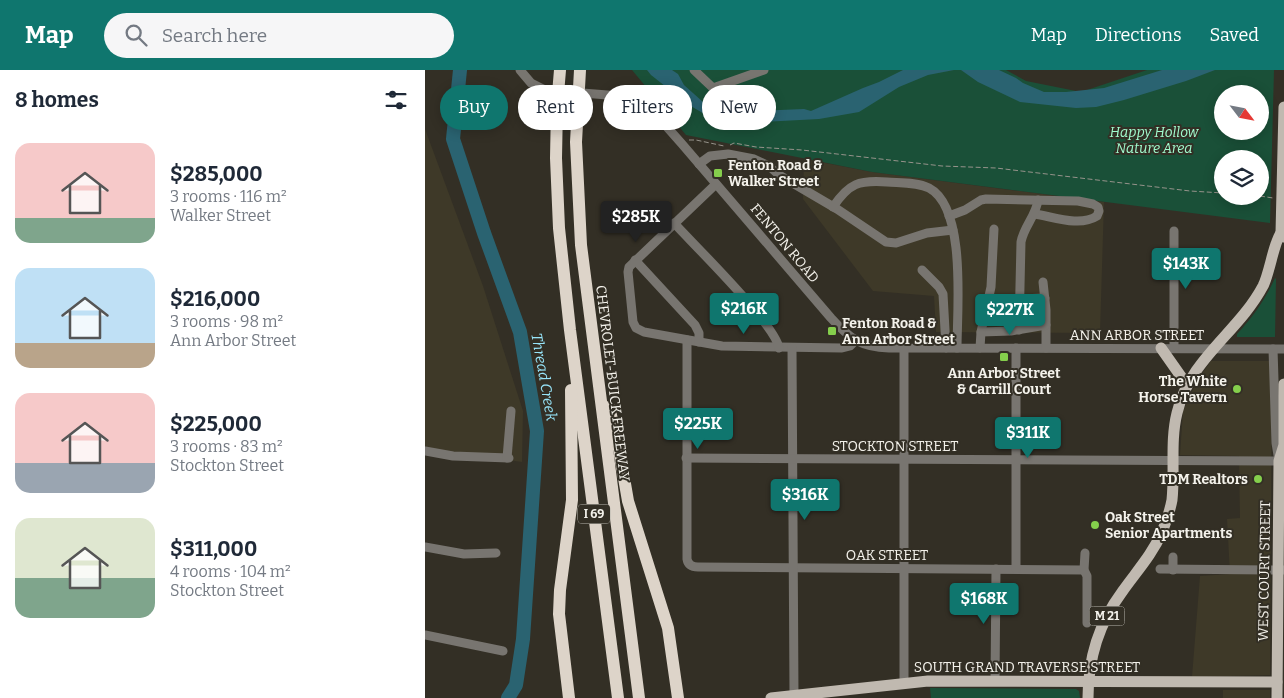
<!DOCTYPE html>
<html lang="en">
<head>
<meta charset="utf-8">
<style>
  body { margin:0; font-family:Bitter,serif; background:#f6f6f7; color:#1f2937; height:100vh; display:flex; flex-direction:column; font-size:19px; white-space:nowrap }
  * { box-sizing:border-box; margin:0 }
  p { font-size:16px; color:#747a83 }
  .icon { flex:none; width:28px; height:28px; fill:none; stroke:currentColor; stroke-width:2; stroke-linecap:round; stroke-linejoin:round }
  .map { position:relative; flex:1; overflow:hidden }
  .side { display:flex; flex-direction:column; background:#fff; width:425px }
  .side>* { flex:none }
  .banner { position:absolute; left:15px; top:15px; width:475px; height:45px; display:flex; gap:10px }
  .needle { width:32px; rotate:122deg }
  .fabs { position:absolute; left:789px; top:15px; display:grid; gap:10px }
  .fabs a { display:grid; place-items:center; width:55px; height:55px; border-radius:50%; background:#fff; box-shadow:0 2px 12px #0003; font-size:25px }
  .price { position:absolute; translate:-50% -42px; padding:0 11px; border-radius:5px; background:#0f766e; color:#fff; font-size:16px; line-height:32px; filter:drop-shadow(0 1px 2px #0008) }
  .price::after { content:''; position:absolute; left:50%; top:30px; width:15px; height:11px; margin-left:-8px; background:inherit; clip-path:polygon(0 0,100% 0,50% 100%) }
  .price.active { background:#222; color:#fff }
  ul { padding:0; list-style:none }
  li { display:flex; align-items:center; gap:15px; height:125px; padding:0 15px }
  li span { display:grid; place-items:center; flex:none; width:140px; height:100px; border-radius:15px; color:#555 }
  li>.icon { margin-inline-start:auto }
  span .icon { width:60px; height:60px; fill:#fffc; stroke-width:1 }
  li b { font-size:21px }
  h2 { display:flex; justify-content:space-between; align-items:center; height:60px; padding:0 15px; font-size:21px }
  .pill { padding:0 18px; border-radius:22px; background:#fff; box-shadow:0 2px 12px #0003; font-size:18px; line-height:45px }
  .pill.active { background:#0f766e; color:#fff }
  header { display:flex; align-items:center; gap:30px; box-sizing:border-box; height:70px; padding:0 25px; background:#0f766e; color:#fff }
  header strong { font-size:24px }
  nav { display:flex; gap:28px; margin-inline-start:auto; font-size:18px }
  .search { width:350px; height:45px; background:#f6f6f7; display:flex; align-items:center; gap:12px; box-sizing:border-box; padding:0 18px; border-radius:28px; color:#747a83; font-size:19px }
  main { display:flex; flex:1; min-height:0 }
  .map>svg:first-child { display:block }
  .built { fill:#3e3928 }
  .green { fill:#1a5038; fill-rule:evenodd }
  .water { fill:#2a6371 }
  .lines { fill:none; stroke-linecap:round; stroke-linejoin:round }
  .river { stroke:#2a6371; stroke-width:14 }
  .path { stroke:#96938b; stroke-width:1; stroke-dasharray:5 2.5; stroke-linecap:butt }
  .minor { stroke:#787570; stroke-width:9 }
  .major { stroke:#c0b9b0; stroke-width:11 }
  .highway { stroke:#ddd4c9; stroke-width:12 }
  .poi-dot { fill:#85cf4c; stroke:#332f25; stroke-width:2 }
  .labels { text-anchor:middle; stroke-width:4; stroke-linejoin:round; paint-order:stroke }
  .shield { fill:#332f25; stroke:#bab8b0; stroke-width:1 }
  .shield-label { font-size:12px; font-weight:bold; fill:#f4f2eb }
  .park-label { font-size:14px; font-style:italic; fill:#a1fbce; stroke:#332f25 }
  .poi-label { font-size:14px; font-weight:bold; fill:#f4f2eb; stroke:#332f25; text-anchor:start }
  .street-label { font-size:14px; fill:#f4f2eb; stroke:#332f25 }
  .water-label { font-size:15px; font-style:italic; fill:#97e4f9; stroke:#332f25 }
</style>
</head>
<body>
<header>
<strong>Map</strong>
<div class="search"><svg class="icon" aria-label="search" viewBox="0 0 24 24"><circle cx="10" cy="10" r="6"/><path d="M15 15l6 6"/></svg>Search here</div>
<nav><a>Map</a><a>Directions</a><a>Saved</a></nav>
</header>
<main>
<section class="side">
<h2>8 homes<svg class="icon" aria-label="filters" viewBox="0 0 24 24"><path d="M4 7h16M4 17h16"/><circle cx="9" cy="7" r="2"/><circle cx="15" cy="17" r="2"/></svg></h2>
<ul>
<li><span style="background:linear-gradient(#f6c9c9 75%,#7fa58c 0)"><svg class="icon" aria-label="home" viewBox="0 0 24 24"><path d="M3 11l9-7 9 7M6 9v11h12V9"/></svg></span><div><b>$285,000</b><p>3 rooms · 116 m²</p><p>Walker Street</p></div></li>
<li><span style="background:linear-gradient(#bfe0f5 75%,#b9a48a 0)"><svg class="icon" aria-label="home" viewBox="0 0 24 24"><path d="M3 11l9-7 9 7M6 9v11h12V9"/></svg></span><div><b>$216,000</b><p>3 rooms · 98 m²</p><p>Ann Arbor Street</p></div></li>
<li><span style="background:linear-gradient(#f6c9c9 70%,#9aa5b1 0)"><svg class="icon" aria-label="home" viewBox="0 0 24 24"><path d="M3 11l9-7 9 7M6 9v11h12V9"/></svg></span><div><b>$225,000</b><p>3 rooms · 83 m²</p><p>Stockton Street</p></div></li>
<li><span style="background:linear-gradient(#dfe7d0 60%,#7fa58c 0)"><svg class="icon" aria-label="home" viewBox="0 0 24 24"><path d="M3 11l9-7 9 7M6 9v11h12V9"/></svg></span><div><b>$311,000</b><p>4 rooms · 104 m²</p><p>Stockton Street</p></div></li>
</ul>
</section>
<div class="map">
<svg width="859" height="628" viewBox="0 0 859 628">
  <rect width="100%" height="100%" fill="#332f25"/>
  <g class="built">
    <path d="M 0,59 L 58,216 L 98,341 L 97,392 L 0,378 Z"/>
    <path d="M 379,89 L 447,102 L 679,132 L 675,263 L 511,262 L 509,226 L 448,221 L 378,129 Z"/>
    <path d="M 786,291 L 847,291 L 845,605 L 767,607 L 775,506 L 805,504 L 802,449 L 815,448 L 814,386 L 755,385 L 758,341 L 772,311 Z"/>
    <rect x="798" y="620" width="47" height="8"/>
  </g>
  <g class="green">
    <path d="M 207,0 L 581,0 L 601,11 L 656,22 L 722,0 L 849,0 L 845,153 L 447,102 L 261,65 ZM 798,24 L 835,24 L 835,61 L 798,61 ZM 798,89 L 835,89 L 835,126 L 798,126 Z"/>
    <path d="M 850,208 L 851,209 L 850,267 L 812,267 L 812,264 C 828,247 840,230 850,208 Z"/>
    <path d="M 505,618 L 651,619 L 654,621 L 655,628 L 506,628 Z"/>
  </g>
  <g class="water">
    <path d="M 222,0 L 247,0 L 253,4 L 259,15 L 278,32 L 331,41 L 379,39 L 386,41 L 438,18 L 454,12 L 478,0 L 529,0 L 503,5 L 474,17 L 434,42 L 394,49 L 319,53 L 302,53 L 288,49 L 264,35 L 226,5 Z"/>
    <path d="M 536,0 L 574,0 L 591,8 L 598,13 L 619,22 L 641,22 L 679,18 L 737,0 L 790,0 L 761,11 L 699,30 L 671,37 L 651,38 L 595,32 L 553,12 Z"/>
  </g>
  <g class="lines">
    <path class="river" d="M 35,0 L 28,69 L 59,163 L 95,262 L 112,361 L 98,569 L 91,615 L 83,628"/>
    <g class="path">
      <path d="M 264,70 L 271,70 L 299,76"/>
      <path d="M 305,75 L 309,73 L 331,77 L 377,80 L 517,96 L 571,98 L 765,121 L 798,123"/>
      <path d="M 835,126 L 848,128"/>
    </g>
    <g class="minor">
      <path d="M 95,0 L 106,13 L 120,20 L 195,26 L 212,32 L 226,39 L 257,74 L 406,248 C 425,269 436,277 464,278 L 859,279"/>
      <path d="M 269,0 L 288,18 L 339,0"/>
      <path d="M 274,94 L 285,86 L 303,84 L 329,89 L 344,96 L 354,105 L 412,139 L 461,172 L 471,173 L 502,163 L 528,160"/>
      <path d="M 291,114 L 204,197 L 203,202 L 208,252 L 211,258 L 219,262 L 297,276 L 417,278 L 425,276 L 430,271"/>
      <path d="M 408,137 C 424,113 434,110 462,112 C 475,113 492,112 504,118 C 542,138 532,241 532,278"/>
      <path d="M 524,146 L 540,140 L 556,130 L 561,129 L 653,131 L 668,134 L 673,137 L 674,141 L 672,146 C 655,157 629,147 610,144"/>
      <path d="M 249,153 C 269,175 350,254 354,278"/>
      <path d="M 210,190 L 270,255 L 274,263 L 274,272"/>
      <path d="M 497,200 L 514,217 L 518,224 L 521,278"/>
      <path d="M 618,212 L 621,240 L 621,278"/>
      <path d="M 594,229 L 620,228"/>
      <path d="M 594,260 L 596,172 C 599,156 611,146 613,130"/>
      <path d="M 556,262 L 586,261 L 621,255"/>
      <path d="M 262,270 L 262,489 C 263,495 267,497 273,497 L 659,500"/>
      <path d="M 367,278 L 369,625"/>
      <path d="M 555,278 L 556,262 L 566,217 L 569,159"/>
      <path d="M 749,278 L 749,161"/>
      <path d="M 848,279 L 851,373 L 854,391"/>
      <path d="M 0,381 L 28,386 L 84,388"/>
      <path d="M 82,388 L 86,341"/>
      <path d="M 261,388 L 858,391"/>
      <path d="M 0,477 L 39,484 L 71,483"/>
      <path d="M 660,483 L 659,500 L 662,506 L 662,553"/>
      <path d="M 591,499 L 591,278"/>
      <path d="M 735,499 L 859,500"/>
      <path d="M 748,500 L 748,487"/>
      <path d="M 0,565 L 78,581"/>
      <path d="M 570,611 L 571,499"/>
      <path d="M 479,612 L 479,278"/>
    </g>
    <g class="major">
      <path d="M 859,37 L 856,163 L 859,167"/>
      <path d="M 736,278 L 762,315"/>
      <path d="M 346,628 L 503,611 L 852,612"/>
      <path d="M 663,628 C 663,590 674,553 697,522 C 711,502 727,485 737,462 C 741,452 745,441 747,430 C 750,401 745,371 752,343 C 765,288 813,263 838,216 C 845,202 849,171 856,163"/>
      <path d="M 852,628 L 854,391 L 859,375 L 859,314"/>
    </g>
    <g class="highway">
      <path d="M 135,0 L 132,36 L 131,88 L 134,158 L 145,260 L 193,628"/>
      <path d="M 155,0 L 151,72 L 156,175 L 214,628"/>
      <path d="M 184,337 L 194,379 L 203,431 L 243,558 L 253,628"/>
      <path d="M 144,628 L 134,544 L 135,520 L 147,430 L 146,320"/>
    </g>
  </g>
  <g class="poi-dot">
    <rect x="288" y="98" width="10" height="10" rx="2.5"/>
    <rect x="402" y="256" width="10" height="10" rx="2.5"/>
    <rect x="574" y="282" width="10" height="10" rx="2.5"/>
    <circle cx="812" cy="319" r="5"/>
    <circle cx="833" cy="409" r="5"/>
    <circle cx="670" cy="455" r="5"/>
  </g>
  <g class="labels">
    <g class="shield">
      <rect x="153" y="434.5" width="32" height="19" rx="4"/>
      <rect x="664.5" y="536.5" width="35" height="19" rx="4"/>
    </g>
    <g class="shield-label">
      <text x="169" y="448">I 69</text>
      <text x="682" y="550">M 21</text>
    </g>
    <g class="park-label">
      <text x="729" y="67">Happy Hollow<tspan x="729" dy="16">Nature Area</tspan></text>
    </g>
    <g class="poi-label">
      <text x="303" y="100">Fenton Road &amp;<tspan x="303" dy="16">Walker Street</tspan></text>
      <text x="417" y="258">Fenton Road &amp;<tspan x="417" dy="16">Ann Arbor Street</tspan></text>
      <text x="579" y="308" text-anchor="middle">Ann Arbor Street<tspan x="579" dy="16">&amp; Carrill Court</tspan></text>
      <text x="802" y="316" text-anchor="end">The White<tspan x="802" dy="16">Horse Tavern</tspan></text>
      <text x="823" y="414" text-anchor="end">TDM Realtors</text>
      <text x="680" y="452">Oak Street<tspan x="680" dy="16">Senior Apartments</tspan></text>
    </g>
    <g class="street-label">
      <text transform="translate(360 173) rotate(50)" y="5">FENTON ROAD</text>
      <text x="712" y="270">ANN ARBOR STREET</text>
      <text transform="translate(188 313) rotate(83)" y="5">CHEVROLET-BUICK FREEWAY</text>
      <text x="470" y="381">STOCKTON STREET</text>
      <text x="462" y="490">OAK STREET</text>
      <text transform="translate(839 501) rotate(-89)" y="5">WEST COURT STREET</text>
      <text x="602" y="602">SOUTH GRAND TRAVERSE STREET</text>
    </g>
    <g class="water-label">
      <text transform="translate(119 307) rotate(80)" y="5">Thread Creek</text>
    </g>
  </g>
</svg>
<div class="fabs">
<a><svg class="needle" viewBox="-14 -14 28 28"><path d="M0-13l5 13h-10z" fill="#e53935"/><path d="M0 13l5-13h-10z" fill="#747a83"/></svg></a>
<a><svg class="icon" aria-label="layers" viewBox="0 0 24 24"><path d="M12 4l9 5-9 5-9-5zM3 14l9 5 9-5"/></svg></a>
</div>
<b class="price active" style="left:211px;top:173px">$285K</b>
<b class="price" style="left:761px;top:220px">$143K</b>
<b class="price" style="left:319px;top:265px">$216K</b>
<b class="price" style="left:585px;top:266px">$227K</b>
<b class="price" style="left:273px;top:380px">$225K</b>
<b class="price" style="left:603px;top:389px">$311K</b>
<b class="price" style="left:380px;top:451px">$316K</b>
<b class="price" style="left:559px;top:555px">$168K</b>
<div class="banner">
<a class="pill active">Buy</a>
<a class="pill">Rent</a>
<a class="pill">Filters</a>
<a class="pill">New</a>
</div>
</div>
</main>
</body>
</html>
